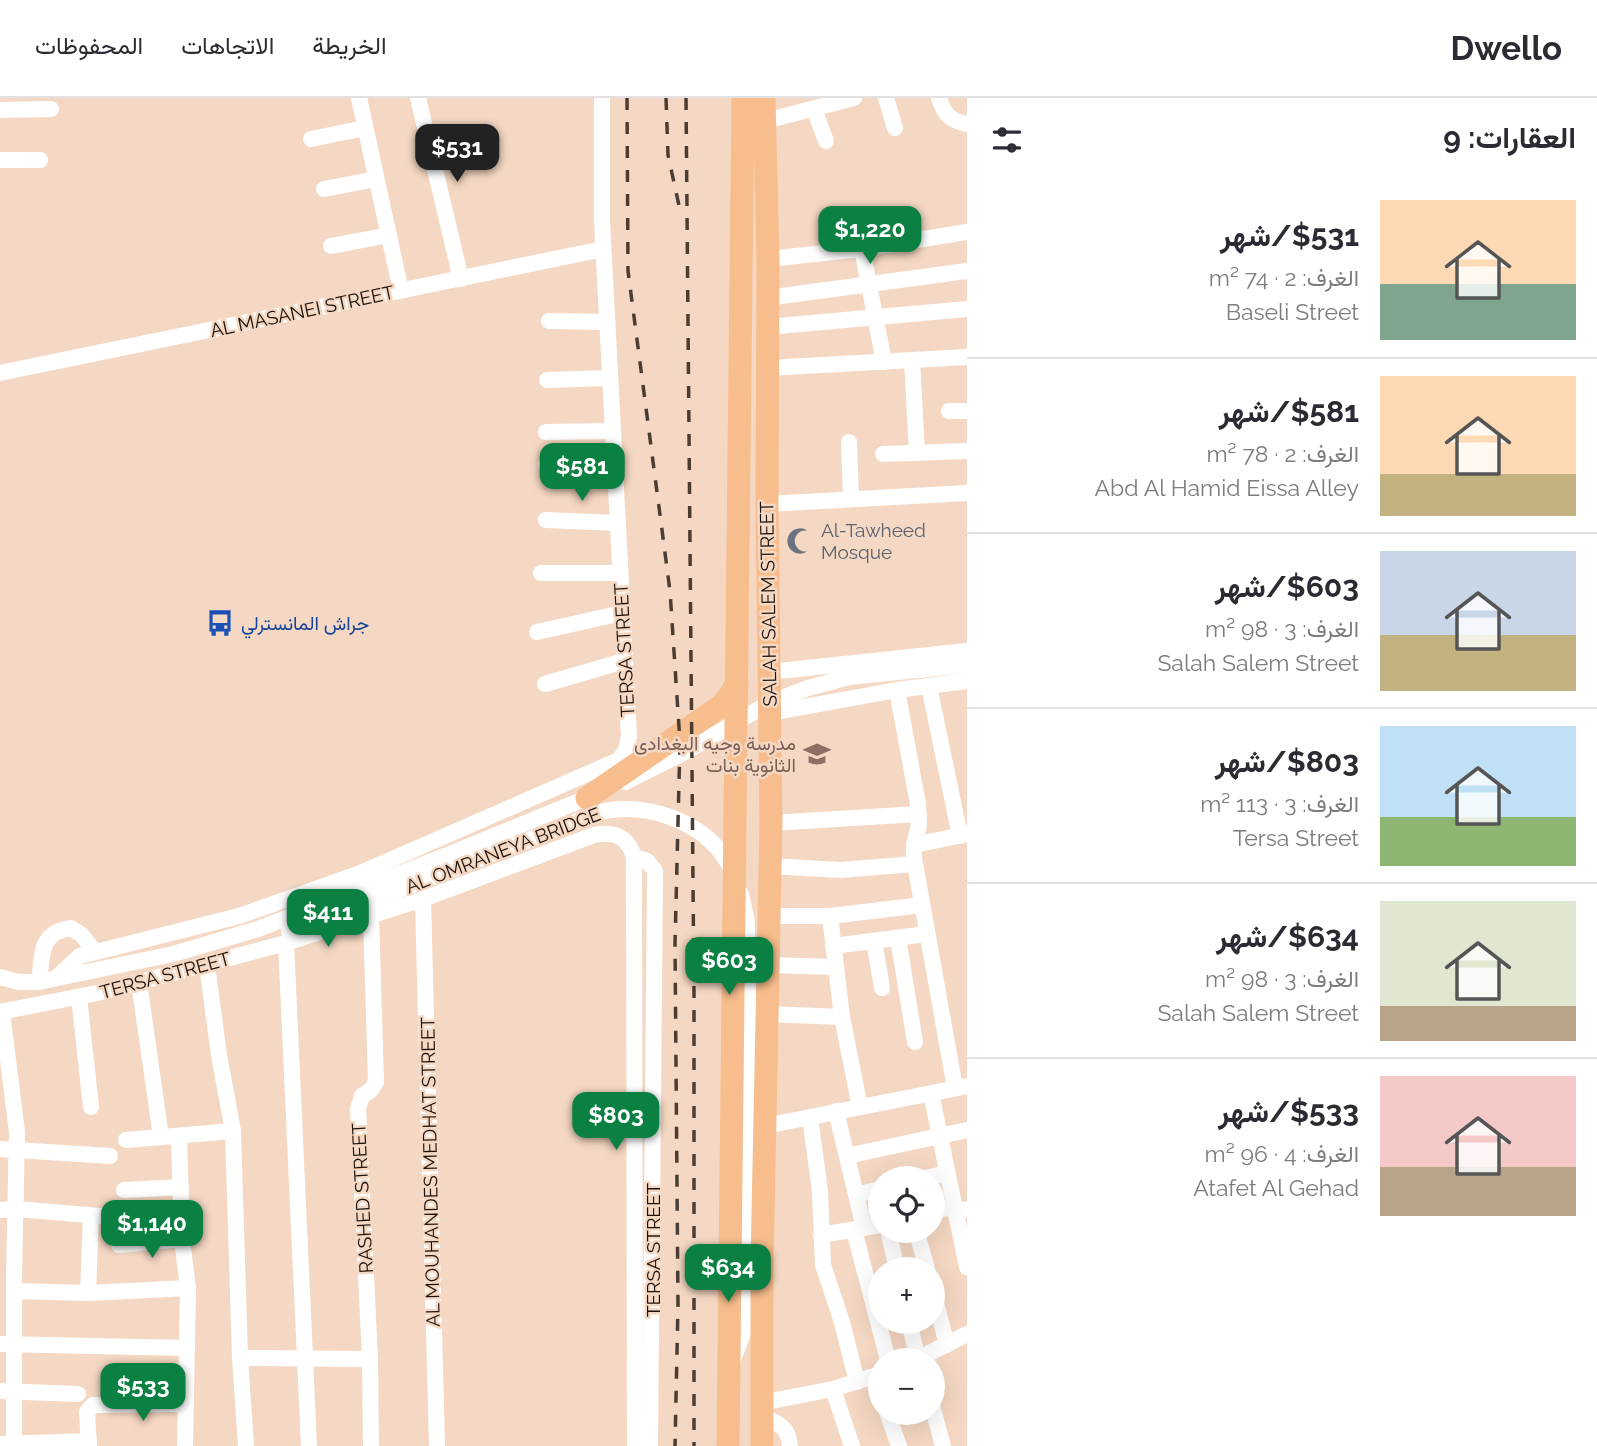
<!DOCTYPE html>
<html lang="ar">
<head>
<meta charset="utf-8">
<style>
  body { margin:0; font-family:Raleway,Vazirmatn,sans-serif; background:#f7f7f7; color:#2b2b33; direction:rtl; height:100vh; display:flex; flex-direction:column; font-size:26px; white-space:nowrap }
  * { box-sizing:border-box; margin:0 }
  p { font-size:23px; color:#7c7c81 }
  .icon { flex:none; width:38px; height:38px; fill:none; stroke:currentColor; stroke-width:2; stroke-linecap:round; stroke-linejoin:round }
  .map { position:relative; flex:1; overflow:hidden; direction:ltr }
  .side { display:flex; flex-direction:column; background:#fff; width:630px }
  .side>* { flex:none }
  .fabs { position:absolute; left:868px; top:1068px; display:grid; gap:14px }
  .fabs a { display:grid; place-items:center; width:77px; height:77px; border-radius:50%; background:#fff; box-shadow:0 7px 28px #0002; font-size:35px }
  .price { position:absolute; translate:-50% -60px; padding:0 16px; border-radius:14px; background:#0b8043; color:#fff; font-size:23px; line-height:46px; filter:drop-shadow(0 2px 4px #0008) }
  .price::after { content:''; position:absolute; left:50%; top:42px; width:21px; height:16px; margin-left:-10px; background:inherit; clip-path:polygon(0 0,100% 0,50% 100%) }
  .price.current { background:#222; color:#fff }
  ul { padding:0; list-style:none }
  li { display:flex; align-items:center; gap:21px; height:175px; padding:0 21px }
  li+li { border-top:2px solid #e1e1e2 }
  li span { display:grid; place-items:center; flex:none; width:196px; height:140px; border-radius:0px; color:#555 }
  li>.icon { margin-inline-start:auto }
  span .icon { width:84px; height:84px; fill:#fffc; stroke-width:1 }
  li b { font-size:30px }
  h2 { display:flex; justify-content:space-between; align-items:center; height:84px; padding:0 21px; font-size:30px }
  header { display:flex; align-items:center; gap:42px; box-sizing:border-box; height:98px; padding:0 35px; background:#fff; border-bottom:2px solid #e1e1e2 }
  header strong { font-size:33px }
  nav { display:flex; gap:38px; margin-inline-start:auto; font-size:24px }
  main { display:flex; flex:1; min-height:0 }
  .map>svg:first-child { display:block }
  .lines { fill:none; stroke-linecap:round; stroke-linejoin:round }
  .minor { stroke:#fff; stroke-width:16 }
  .highway { stroke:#f7bd8c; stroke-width:23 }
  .rail { stroke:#4c3d33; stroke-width:3.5; stroke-dasharray:12 12; stroke-linecap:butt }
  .labels { text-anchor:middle; stroke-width:5; stroke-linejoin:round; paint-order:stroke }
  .street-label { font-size:19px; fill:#1b110a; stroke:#f5d8c3 }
  .worship-label { font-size:19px; fill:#5b616d; stroke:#f5d8c3; text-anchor:start }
  .transit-label { font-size:19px; fill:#164399; stroke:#f5d8c3; text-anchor:start }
  .education-label { font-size:19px; fill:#785e54; stroke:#f5d8c3; text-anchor:end }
</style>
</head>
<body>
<header>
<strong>Dwello</strong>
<nav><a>الخريطة</a><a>الاتجاهات</a><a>المحفوظات</a></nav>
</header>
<main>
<section class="side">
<h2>العقارات: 9<svg class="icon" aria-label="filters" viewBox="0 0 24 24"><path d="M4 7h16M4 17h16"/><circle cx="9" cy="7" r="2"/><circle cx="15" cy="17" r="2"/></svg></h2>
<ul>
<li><span style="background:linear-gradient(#ffd9b3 60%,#7fa58c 0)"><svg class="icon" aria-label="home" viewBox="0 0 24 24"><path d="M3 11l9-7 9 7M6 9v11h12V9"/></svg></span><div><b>$531/شهر</b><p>الغرف: 2 · 74 m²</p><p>Baseli Street</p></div></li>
<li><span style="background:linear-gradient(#ffd9b3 70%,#c2b280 0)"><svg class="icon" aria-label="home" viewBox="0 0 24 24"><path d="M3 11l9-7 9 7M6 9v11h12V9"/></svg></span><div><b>$581/شهر</b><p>الغرف: 2 · 78 m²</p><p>Abd Al Hamid Eissa Alley</p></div></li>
<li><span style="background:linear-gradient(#c9d6e8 60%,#c2b280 0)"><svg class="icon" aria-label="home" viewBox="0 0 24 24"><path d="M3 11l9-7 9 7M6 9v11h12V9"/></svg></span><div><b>$603/شهر</b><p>الغرف: 3 · 98 m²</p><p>Salah Salem Street</p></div></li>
<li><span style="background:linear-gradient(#bfe0f5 65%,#8fb573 0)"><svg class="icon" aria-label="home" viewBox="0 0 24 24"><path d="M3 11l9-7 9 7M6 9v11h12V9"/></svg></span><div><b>$803/شهر</b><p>الغرف: 3 · 113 m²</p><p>Tersa Street</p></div></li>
<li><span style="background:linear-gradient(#dfe7d0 75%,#b9a48a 0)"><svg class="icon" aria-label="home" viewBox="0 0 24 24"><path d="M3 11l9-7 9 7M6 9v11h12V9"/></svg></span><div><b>$634/شهر</b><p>الغرف: 3 · 98 m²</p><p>Salah Salem Street</p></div></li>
<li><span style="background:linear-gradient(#f6c9c9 65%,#b9a48a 0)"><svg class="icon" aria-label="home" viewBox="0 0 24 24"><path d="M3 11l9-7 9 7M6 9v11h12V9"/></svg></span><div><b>$533/شهر</b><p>الغرف: 4 · 96 m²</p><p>Atafet Al Gehad</p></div></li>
</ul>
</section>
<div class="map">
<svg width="967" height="1348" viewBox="0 0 967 1348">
  <rect width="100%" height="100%" fill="#f5d8c3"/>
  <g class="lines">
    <g class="minor">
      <path d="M 359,0 L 401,193"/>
      <path d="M 418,0 L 461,181"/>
      <path d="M 886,0 L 895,30"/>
      <path d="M 939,0 C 944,16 950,23 967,26"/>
      <path d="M 814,11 L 826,43"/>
      <path d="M 0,12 L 51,11"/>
      <path d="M 765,23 L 854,0"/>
      <path d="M 311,41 L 365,30"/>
      <path d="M 0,62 L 40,62"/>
      <path d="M 324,91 L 376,81"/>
      <path d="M 331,148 L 389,137"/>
      <path d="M 862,151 L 884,264"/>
      <path d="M 768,161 L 862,151 L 967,134"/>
      <path d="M 767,200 L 967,173"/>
      <path d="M 549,223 L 607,224"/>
      <path d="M 767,229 L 967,211"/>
      <path d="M 912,262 L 917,355"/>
      <path d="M 767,270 L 967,259"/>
      <path d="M 0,275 L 603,151"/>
      <path d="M 547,282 L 610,280"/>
      <path d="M 949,313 L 967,313"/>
      <path d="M 546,334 L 613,333"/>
      <path d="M 849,344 L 851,401"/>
      <path d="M 883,356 L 967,353"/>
      <path d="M 546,366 L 614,365"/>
      <path d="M 767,406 L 967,395"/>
      <path d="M 546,422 L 617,425"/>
      <path d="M 541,475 L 620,475"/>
      <path d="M 537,534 L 622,515"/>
      <path d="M 769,574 L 967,553"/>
      <path d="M 545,586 L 624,563"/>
      <path d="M 929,588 L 960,738"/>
      <path d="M 897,592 L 918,706 L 919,727 L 914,747 L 914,760 L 955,990"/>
      <path d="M 770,615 L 897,592 L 967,583"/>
      <path d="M 625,684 L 685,654 L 769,605 L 808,590 L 849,579 L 967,567"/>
      <path d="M 771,725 L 919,716"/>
      <path d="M 914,747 L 967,736"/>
      <path d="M 634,759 L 647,763 L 655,773 L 650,1348"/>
      <path d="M 770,768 L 840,772 L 915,766"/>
      <path d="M 423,801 L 437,1348"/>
      <path d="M 371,818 L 376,984 L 371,992 L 362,998 L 358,1011 L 370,1261 L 371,1348"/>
      <path d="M 769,818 L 830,818 L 922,807"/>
      <path d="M 830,818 L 842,919 L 860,1009"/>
      <path d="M 289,834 L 604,713 C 653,704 713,727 733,775"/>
      <path d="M 898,840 L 915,944"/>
      <path d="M 874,843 L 882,890"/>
      <path d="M 286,845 L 309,1348"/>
      <path d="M 833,848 L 926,836"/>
      <path d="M 207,867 L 219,957 L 233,1033 L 240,1260 L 246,1348"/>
      <path d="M 768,867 L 835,869"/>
      <path d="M 0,879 L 19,884 L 39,884 L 173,856 L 258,831 L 445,758 L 594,697"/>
      <path d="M 56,880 L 80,858 L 239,818 L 358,776 L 619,662 L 626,652 L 629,638 L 602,123 L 602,0"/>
      <path d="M 39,884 C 43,857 38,835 71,830 L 82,837 L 94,853"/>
      <path d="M 139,884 L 161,1039"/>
      <path d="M 79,899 L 91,1009"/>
      <path d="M 0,914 L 102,894 L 286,845 L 423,801 L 594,737 C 615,733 628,739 634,759 L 635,1348"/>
      <path d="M 2,914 L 17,1034 L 14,1177 L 14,1348"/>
      <path d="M 767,916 L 842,919"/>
      <path d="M 931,995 L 967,1169"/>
      <path d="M 836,1013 L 864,1130"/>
      <path d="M 810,1019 L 820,1093 L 823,1167 L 842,1224 L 857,1284"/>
      <path d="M 765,1028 L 967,988"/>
      <path d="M 179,1038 L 182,1141 L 188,1190 L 185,1348"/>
      <path d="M 126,1042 L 233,1033"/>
      <path d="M 0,1051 L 110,1058"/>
      <path d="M 847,1058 L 967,1032"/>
      <path d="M 926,1080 L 947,1075"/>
      <path d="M 124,1092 L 181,1089"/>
      <path d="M 856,1097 L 880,1091"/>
      <path d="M 0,1112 L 16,1111 L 112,1119"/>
      <path d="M 933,1113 L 947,1110 L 967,1112"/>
      <path d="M 854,1132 L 888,1262"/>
      <path d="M 888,1132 L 897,1171"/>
      <path d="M 916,1132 L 927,1171"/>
      <path d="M 821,1137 L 880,1127"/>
      <path d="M 119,1147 L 182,1141"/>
      <path d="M 15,1193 L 88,1195 L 188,1190"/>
      <path d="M 933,1193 L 947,1247"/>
      <path d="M 88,1195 L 91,1118"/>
      <path d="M 909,1223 L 918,1262"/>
      <path d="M 0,1246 L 187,1250"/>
      <path d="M 240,1260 L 370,1261"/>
      <path d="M 916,1262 L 967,1236"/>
      <path d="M 732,1264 L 744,1233 L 746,1215 L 749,992 L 747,824 L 741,796"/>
      <path d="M 833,1291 L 852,1348"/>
      <path d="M 0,1293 L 78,1296"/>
      <path d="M 761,1305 L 833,1291 L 880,1276"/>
      <path d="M 933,1311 L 943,1348"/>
      <path d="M 887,1314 L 899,1348"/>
      <path d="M 762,1319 C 778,1324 789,1330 790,1348"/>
      <path d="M 0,1346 L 89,1343"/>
      <path d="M 89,1348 L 87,1314 L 93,1307 L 186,1306"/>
    </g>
    <g class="highway">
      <path d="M 587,700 L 721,608 L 729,599 L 737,585"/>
      <path d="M 728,1348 L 743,0"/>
      <path d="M 762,1348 L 762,1166 L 771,725 L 767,406 L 768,161 L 764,0"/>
    </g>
    <g class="rail">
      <path d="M 627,0 L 628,173 L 670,493 L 680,644 L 675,846 L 678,1207 L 675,1348"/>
      <path d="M 666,0 L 668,57 L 680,112"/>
      <path d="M 686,0 L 694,895 L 694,1348"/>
    </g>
  </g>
  <defs>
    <symbol id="mosque-bare" viewBox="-9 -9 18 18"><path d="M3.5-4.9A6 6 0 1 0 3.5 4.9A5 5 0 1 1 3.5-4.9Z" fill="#6b7280" stroke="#f5d8c3" stroke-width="2.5" paint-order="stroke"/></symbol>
    <symbol id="bus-bare" viewBox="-9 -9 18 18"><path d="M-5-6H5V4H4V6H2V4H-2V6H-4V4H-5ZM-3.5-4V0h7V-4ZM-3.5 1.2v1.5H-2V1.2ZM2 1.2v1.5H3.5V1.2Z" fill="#1a4fb4" stroke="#f5d8c3" stroke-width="2.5" paint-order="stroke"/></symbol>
    <symbol id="school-bare" viewBox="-9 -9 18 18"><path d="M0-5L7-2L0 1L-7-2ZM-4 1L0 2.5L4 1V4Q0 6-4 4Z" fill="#8d6e63" stroke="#f5d8c3" stroke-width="2.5" paint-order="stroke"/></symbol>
  </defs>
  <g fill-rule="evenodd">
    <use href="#mosque-bare" x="781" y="424" width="38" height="38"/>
    <use href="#bus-bare" x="201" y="506" width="38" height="38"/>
    <use href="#school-bare" x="798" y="637" width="38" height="38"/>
  </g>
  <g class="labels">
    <g class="street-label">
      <text transform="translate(302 213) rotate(-12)" y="7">AL MASANEI STREET</text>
      <text transform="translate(768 506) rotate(-91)" y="7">SALAH SALEM STREET</text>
      <text transform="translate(624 552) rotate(-93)" y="7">TERSA STREET</text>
      <text transform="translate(503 752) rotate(-21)" y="7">AL OMRANEYA BRIDGE</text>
      <text transform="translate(165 877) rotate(-15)" y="7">TERSA STREET</text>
      <text transform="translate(430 1074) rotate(-91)" y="7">AL MOUHANDES MEDHAT STREET</text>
      <text transform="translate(362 1100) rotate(-93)" y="7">RASHED STREET</text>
      <text transform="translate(653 1152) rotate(-90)" y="7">TERSA STREET</text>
    </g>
    <g class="worship-label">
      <text x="821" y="439">Al-Tawheed<tspan x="821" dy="22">Mosque</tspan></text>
    </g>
    <g class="transit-label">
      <text x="241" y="532">جراش المانسترلي</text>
    </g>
    <g class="education-label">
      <text x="796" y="652">مدرسة وجيه البغدادى<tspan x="796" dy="22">الثانوية بنات</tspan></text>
    </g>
  </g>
</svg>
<div class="fabs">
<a><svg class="icon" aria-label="locate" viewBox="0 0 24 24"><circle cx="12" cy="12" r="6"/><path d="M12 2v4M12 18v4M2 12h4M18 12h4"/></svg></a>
<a>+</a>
<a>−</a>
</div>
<b class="price current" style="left:457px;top:86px">$531</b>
<b class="price" style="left:870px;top:168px">$1,220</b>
<b class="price" style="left:582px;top:405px">$581</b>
<b class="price" style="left:328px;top:851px">$411</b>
<b class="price" style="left:729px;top:899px">$603</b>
<b class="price" style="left:616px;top:1054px">$803</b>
<b class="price" style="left:152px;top:1162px">$1,140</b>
<b class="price" style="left:728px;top:1206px">$634</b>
<b class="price" style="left:143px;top:1325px">$533</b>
</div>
</main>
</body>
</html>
